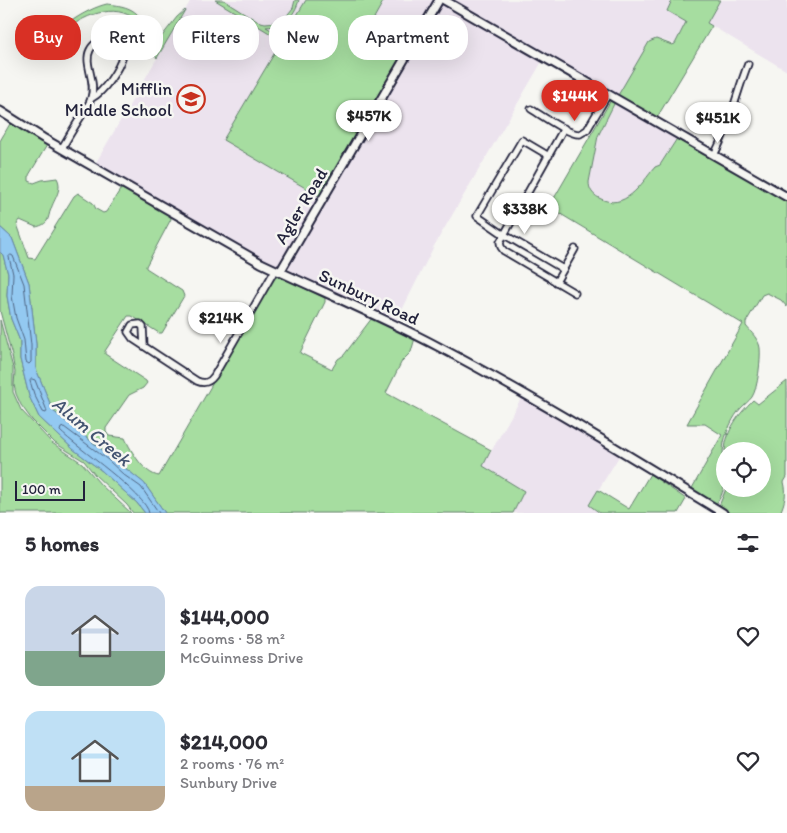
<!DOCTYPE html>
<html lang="en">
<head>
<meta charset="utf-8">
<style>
  body { margin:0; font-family:Itim,sans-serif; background:#f7f7f7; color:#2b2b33; height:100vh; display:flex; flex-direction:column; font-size:19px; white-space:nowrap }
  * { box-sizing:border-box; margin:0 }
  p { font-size:16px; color:#7c7c81 }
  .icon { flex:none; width:28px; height:28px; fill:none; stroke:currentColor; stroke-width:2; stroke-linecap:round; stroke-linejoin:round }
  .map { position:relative; height:513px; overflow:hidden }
  .drawer { display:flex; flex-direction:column; background:#fff; flex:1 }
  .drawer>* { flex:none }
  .banner { position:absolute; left:15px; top:15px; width:500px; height:45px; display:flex; gap:10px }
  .buttons { position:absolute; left:716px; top:442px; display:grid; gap:10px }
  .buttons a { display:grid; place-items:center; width:55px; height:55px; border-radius:50%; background:#fff; box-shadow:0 5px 20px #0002; font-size:25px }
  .scale { position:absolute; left:15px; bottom:12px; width:70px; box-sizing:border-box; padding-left:5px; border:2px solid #22223b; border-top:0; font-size:14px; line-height:18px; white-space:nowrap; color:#22223b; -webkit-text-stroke:4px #f6f6f2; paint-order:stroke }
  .price { position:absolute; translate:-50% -42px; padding:0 11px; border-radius:18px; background:#fff; color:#222; font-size:16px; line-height:32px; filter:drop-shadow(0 1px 2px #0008) }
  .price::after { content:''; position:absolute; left:50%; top:30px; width:15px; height:11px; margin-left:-8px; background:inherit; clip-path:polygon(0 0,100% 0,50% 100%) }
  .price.selected { background:#d93025; color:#fff }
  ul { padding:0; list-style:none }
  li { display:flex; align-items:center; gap:15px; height:125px; padding:0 25px }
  li span { display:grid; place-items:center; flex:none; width:140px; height:100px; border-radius:15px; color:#555 }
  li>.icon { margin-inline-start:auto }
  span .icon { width:60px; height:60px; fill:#fffc; stroke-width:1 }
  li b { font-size:21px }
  h2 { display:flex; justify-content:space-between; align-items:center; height:60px; padding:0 25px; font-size:21px }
  .tag { padding:0 18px; border-radius:20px; background:#fff; box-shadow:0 5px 20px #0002; font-size:18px; line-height:45px }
  .tag.selected { background:#d93025; color:#fff }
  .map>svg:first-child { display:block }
  .built { fill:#ece3ee }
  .green { fill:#a6dda0; stroke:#64806e }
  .water { fill:#93c9f1; stroke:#6686a8 }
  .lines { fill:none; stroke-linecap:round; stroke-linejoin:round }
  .shore { stroke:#4f6584; stroke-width:1 }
  .minor-casing { stroke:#22223b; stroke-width:9 }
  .major-casing { stroke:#22223b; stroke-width:11 }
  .minor { stroke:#f6f6f2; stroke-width:5.5 }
  .major { stroke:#f6f6f2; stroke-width:7 }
  .labels { text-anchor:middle; stroke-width:5; stroke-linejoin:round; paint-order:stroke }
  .poi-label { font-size:18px; fill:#22223b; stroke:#f6f6f2; text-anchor:end }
  .street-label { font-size:18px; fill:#22223b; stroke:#f6f6f2 }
  .water-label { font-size:19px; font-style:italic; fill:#445472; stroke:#f6f6f2 }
</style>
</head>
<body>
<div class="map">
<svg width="787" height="513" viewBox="0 0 787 513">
  <rect width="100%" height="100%" fill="#f6f6f2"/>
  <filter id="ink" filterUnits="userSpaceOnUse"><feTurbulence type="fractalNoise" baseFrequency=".02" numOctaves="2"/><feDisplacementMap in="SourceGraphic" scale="10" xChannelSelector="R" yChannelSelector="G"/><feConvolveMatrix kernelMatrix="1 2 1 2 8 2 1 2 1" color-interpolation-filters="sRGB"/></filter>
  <g filter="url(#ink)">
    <g class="built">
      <path d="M 191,0 L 306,0 L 224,140 L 325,199 L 416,43 L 373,18 L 384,0 L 672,0 L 667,11 L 687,22 L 675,44 L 661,40 L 617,97 L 678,137 L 660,165 L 655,167 L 632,195 L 623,201 L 613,202 L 599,198 L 592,193 L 589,188 L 589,182 L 598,136 L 615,102 L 543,60 L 434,246 L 396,322 L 292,275 L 287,266 L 278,271 L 179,212 L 95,164 Z"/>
      <path d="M 720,0 L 787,0 L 787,71 L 707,23 Z"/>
      <path d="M 524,393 L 623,450 L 589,505 L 600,513 L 513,513 L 524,491 L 483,466 Z"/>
    </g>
    <g class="green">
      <path d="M 215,0 L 224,0 L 257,21 L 265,23 L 278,22 L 284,19 L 293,8 L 295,0 L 299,0 C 294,17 284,26 266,27 L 273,31 L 271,34 Z"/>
      <path d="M 306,0 L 384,0 L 374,18 L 412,41 L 321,197 L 223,140 Z"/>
      <path d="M 672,0 L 720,0 L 707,23 L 712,26 L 656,119 L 617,97 L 649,42 L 656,39 L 672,45 L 675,44 L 686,22 L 667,11 Z"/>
      <path d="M 107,4 C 139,7 139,15 155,41 L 159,40 L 177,17 L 185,10 L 157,58 C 147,51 147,34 139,24 C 122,1 85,13 67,30 C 61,37 56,48 51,56 L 49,56 C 44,33 88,8 107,4 Z"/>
      <path d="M 611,100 L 615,102 L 598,136 L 589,182 C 589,189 592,194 599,198 C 625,212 641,184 655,167 L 660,165 L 678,137 L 787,200 L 787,307 L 781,300 L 767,293 L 762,295 L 746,322 L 746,326 C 751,332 759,340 760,348 C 761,359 758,388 752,397 C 749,401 745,404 741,408 C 733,417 727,430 724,442 C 720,465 732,483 716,504 L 691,490 L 722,435 L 705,424 L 687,424 L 743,324 L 549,207 Z"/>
      <path d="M 11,122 L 46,143 L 47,145 L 29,175 L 29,181 L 34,183 L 42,180 L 57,178 C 63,189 54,199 51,209 C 49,213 49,218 47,221 C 44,225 40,226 36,227 L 20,220 L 17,224 L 29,258 L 35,259 L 74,196 L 78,193 L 93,203 L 96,209 L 103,213 L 106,212 L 120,190 L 124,188 L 170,214 L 171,219 L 146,266 L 146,268 L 182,291 L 184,296 L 162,333 L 159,333 L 132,316 L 128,316 L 105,351 L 105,354 L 146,381 L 147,383 L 143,388 L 129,395 L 106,428 L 106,432 L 109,436 L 125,438 C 131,451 144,474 159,476 L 273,279 L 279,276 L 325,298 L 325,302 L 300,353 L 332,369 L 338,359 L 344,355 L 372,318 L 415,338 L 411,352 L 402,361 L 386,393 L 491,450 L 483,466 L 524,491 L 513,513 L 165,513 L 144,483 L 53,411 L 36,369 L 36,344 L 29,283 L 12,238 L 0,227 L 0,141 Z"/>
      <path d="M 0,252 L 3,255 L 8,274 L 7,296 L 11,319 L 20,341 L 20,359 L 29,396 L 39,417 L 73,449 L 102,471 L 137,503 L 145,513 L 133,513 L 127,505 L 95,475 L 84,461 L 55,443 L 32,420 L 21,405 L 16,394 L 14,385 L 15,372 L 12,356 L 0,311 Z"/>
      <path d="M 0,320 L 13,368 L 13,392 L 21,410 L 52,443 L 82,463 L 101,485 L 131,513 L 0,513 Z"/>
      <path d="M 787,381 L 787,477 L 784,482 C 787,493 785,502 780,513 L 730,513 L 719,506 L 726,489 L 762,489 L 762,451 L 725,451 C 726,430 739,414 753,400 L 758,404 Z"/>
      <path d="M 650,474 L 686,499 L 678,513 L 600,513 L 589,505 L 598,490 L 629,509 Z"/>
    </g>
    <path class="water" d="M 0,227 L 12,238 L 29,283 L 36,344 L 36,369 L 53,411 L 144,483 L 165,513 L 145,513 L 137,503 L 102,471 L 73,449 L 39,417 L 29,396 L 20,359 L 20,341 L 11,319 L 7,296 L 8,274 L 3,255 L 0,252 Z"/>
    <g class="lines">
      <g class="shore">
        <path d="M 11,255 L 13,256 L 24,284 L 31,345 L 31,362 L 29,364 L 26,362 L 24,340 L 16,318 L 12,296 L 13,274 L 9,257 Z"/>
        <path d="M 32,379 L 35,380 L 47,411 L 46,413 L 43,412 L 34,394 L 30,381 Z"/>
        <path d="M 149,513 C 147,495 76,447 60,431 L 61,428 L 64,427 L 108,460 L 124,475 L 141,487 L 159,513"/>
      </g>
      <defs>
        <g id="minor">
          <path d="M 531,109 C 541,115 569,135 580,134 C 582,133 585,131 587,130 L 608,94"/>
          <path d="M 564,128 L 500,242 L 501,247 L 504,251 L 575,293"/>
          <path d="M 62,148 C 69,136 76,124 84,112 C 86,108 90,103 91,98 C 97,82 83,63 90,50 C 98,34 128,33 123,55 C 119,69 104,92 92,98"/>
          <path d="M 714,155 C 730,126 736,94 748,64"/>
          <path d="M 549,156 L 522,140 L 477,216 L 503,234 L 563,269"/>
          <path d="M 556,282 L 575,249"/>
          <path d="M 144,346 L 143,327 L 140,324 L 132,325 L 128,332 L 133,339 L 197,381 C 204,384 209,383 214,376 L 275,270"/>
        </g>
        <g id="major">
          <path d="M 444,0 L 787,197"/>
          <path d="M 0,111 L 43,138 L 261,263 C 320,291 381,316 439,347 C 536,398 629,456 723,513"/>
          <path d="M 280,272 L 439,0"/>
        </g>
      </defs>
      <use href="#minor" class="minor-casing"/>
      <use href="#major" class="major-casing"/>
      <use href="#minor" class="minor"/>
      <use href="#major" class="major"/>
    </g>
  </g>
  <defs>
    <symbol id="school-ring" viewBox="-11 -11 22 22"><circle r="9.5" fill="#f6f6f2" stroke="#c8321e" stroke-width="1.5"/><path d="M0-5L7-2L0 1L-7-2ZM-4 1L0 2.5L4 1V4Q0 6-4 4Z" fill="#c8321e"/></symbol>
  </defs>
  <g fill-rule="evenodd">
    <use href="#school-ring" x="175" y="83" width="32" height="32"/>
  </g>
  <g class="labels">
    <g class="poi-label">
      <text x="172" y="95">Mifflin<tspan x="172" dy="21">Middle School</tspan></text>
    </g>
    <g class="street-label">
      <text transform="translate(301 206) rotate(-59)" y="6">Agler Road</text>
      <text transform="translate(369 297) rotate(25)" y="6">Sunbury Road</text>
    </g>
    <g class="water-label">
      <text transform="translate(92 431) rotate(40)" y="7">Alum Creek</text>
    </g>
  </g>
</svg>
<div class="buttons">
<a><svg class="icon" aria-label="locate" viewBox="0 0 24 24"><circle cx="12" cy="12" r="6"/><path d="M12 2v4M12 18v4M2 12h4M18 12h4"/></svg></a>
</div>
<div class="scale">100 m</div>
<b class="price selected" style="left:575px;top:122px">$144K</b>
<b class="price" style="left:369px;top:142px">$457K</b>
<b class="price" style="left:718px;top:144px">$451K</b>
<b class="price" style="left:525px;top:235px">$338K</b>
<b class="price" style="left:221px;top:344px">$214K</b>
<div class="banner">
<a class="tag selected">Buy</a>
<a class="tag">Rent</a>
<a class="tag">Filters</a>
<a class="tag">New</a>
<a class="tag">Apartment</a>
</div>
</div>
<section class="drawer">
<h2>5 homes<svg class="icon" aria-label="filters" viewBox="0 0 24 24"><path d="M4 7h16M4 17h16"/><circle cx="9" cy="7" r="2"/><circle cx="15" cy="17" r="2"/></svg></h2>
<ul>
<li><span style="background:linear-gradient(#c9d6e8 65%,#7fa58c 0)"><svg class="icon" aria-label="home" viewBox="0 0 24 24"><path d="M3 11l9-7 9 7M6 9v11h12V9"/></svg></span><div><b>$144,000</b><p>2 rooms · 58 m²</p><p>McGuinness Drive</p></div><svg class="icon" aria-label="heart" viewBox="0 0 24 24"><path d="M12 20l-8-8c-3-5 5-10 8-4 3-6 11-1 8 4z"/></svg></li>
<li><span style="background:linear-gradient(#bfe0f5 75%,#b9a48a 0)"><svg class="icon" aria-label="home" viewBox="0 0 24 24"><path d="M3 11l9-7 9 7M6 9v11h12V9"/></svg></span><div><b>$214,000</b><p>2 rooms · 76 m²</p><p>Sunbury Drive</p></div><svg class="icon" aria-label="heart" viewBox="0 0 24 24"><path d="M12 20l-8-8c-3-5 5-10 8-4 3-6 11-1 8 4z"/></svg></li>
</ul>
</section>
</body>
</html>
